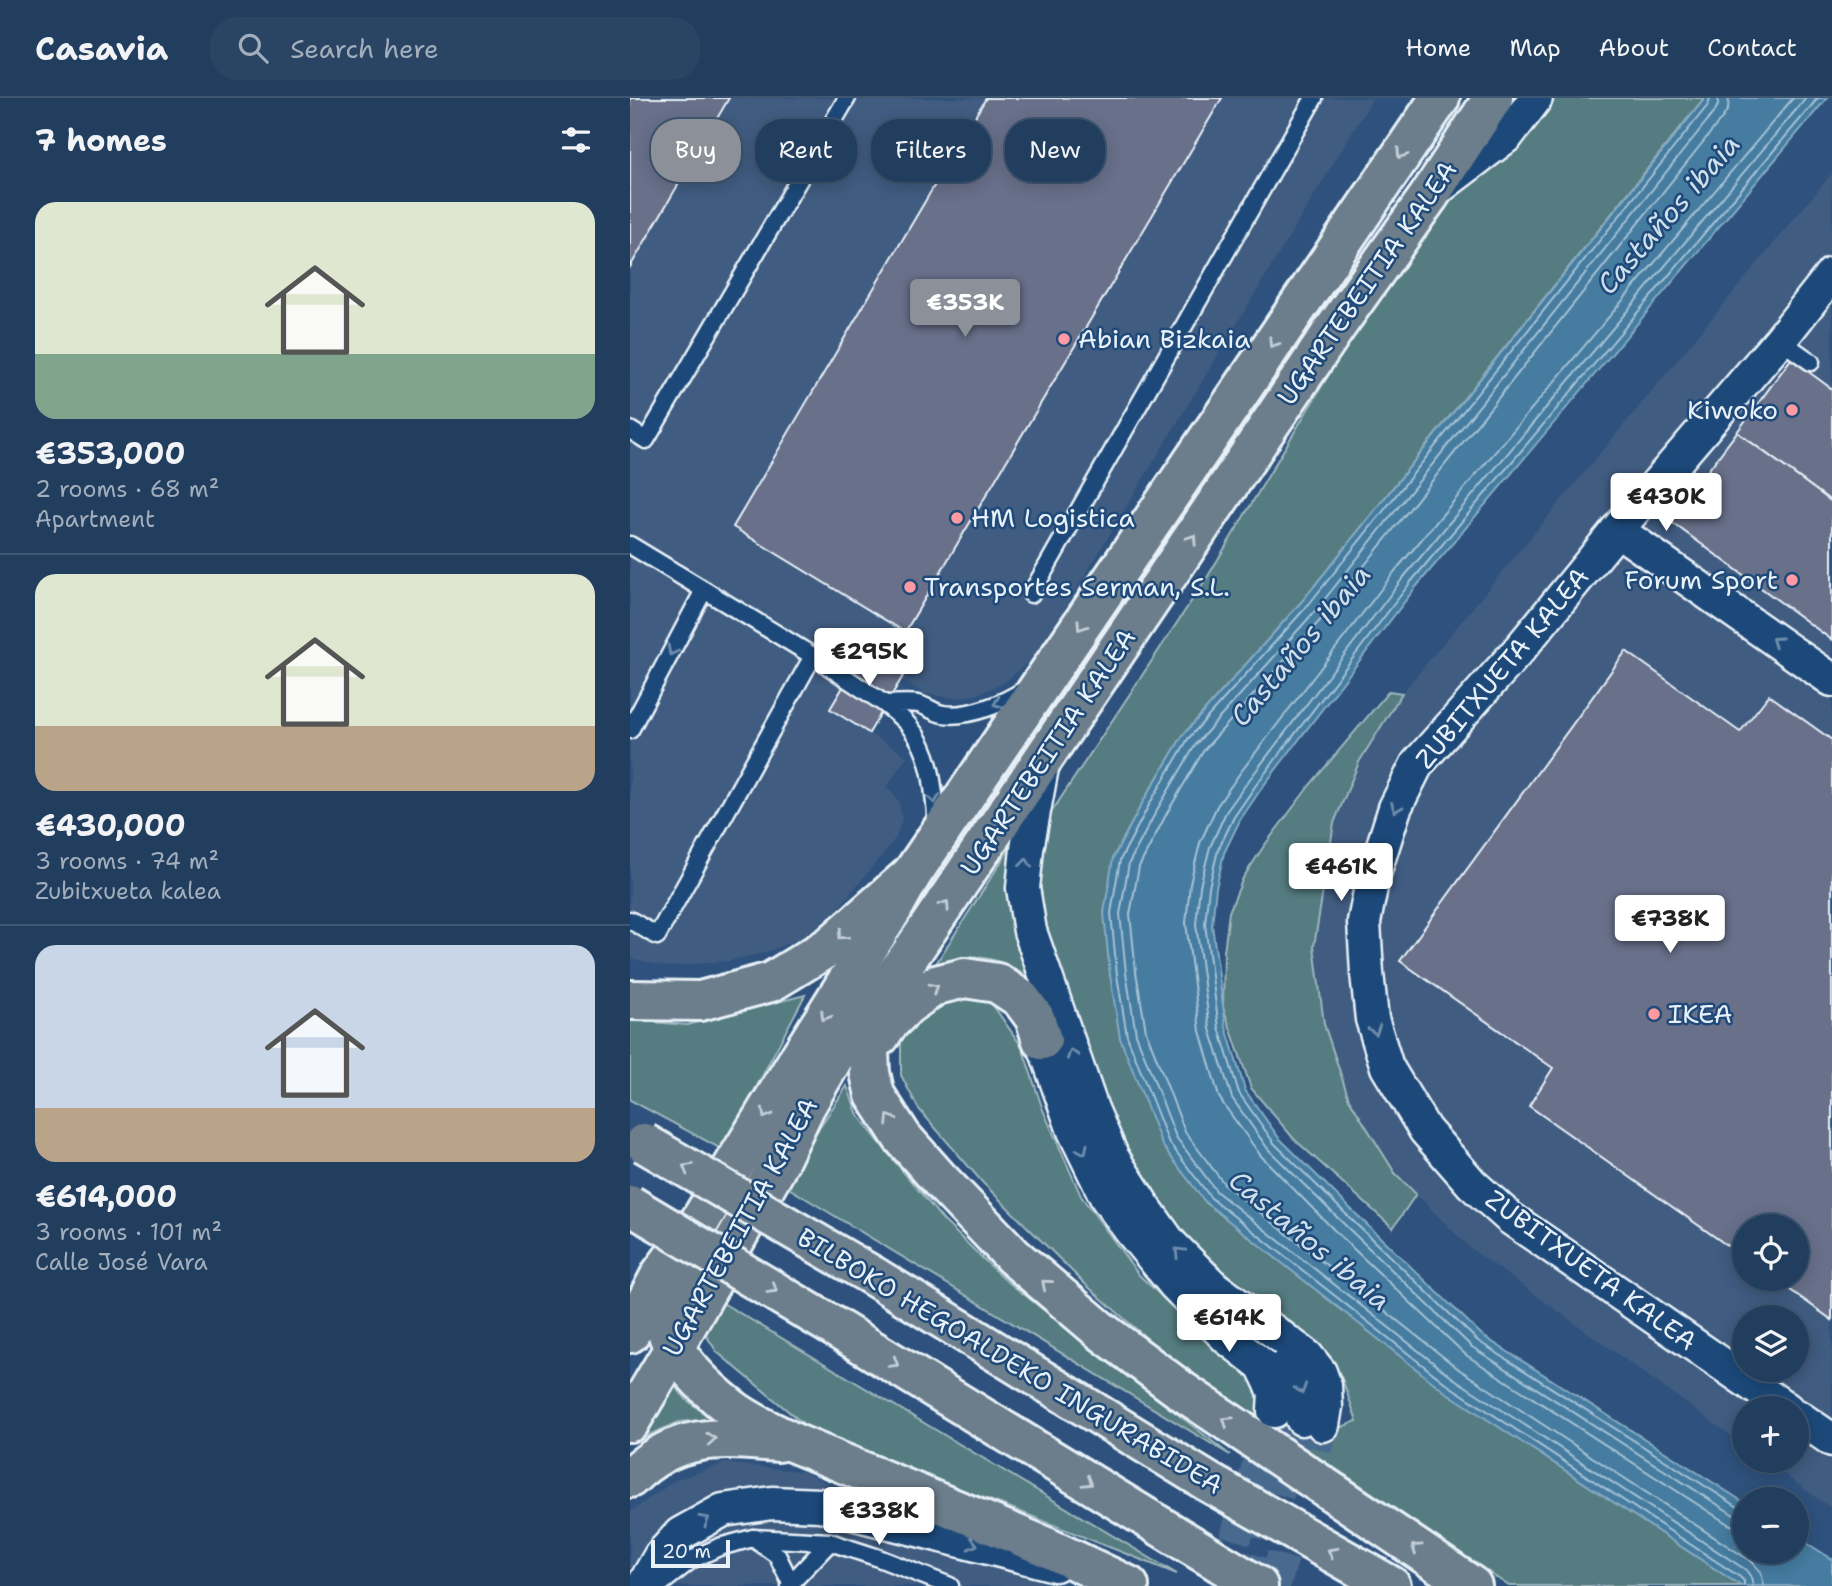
<!DOCTYPE html>
<html lang="en">
<head>
<meta charset="utf-8">
<style>
  body { margin:0; font-family:"Shantell Sans",sans-serif; background:#2a4564; color:#f1f3f6; height:100vh; display:flex; flex-direction:column; font-size:26px; white-space:nowrap }
  * { box-sizing:border-box; margin:0 }
  p { font-size:23px; color:#a2aebc }
  .icon { flex:none; width:38px; height:38px; fill:none; stroke:currentColor; stroke-width:2; stroke-linecap:round; stroke-linejoin:round }
  .map { position:relative; flex:1; overflow:hidden }
  .side { display:flex; flex-direction:column; background:#223e5e; width:630px }
  .side>* { flex:none }
  .banner { position:absolute; left:21px; top:21px; width:665px; height:63px; display:flex; gap:14px }
  .buttons { position:absolute; left:1102px; top:1116px; display:grid; gap:14px }
  .buttons a { display:grid; place-items:center; width:77px; height:77px; border-radius:50%; background:#223e5e; box-shadow:0 4px 18px #0003,0 0 0 2px #3f5773; font-size:35px }
  .scale { position:absolute; left:21px; bottom:18px; width:79px; box-sizing:border-box; padding-left:7px; border:4px solid #e8f1f8; border-top:0; font-size:19px; line-height:24px; white-space:nowrap; color:#e8f1f8; -webkit-text-stroke:5px #1f4a7a; paint-order:stroke }
  .price { position:absolute; translate:-50% -60px; padding:0 16px; border-radius:7px; background:#fff; color:#222; font-size:23px; line-height:46px; filter:drop-shadow(0 2px 4px #0008) }
  .price::after { content:''; position:absolute; left:50%; top:42px; width:21px; height:16px; margin-left:-10px; background:inherit; clip-path:polygon(0 0,100% 0,50% 100%) }
  .price.active { background:#8c9099; color:#fff }
  ul { padding:0; list-style:none }
  li { display:grid; align-content:center; gap:14px; height:371px; padding:0 35px }
  li+li { border-top:2px solid #3f5773 }
  li span { display:grid; place-items:center; height:217px; border-radius:21px; color:#555 }
  li>.icon { margin-inline-start:auto }
  span .icon { width:126px; height:126px; fill:#fffc; stroke-width:1 }
  li b { font-size:30px }
  h2 { display:flex; justify-content:space-between; align-items:center; height:84px; padding:0 35px; font-size:30px }
  .chip { padding:0 24px; border-radius:28px; background:#223e5e; box-shadow:0 4px 18px #0003,0 0 0 2px #3f5773; font-size:24px; line-height:63px }
  .chip.active { background:#8c9099; color:#fff }
  header { display:flex; align-items:center; gap:42px; box-sizing:border-box; height:98px; padding:0 35px; background:#223e5e; border-bottom:2px solid #3f5773 }
  header strong { font-size:33px }
  nav { display:flex; gap:38px; margin-inline-start:auto; font-size:24px }
  .search { width:490px; height:63px; background:#2a4564; display:flex; align-items:center; gap:18px; box-sizing:border-box; padding:0 24px; border-radius:28px; color:#a2aebc; font-size:26px }
  main { display:flex; flex:1; min-height:0 }
  .map>svg:first-child { display:block }
  .built { fill:#3f5b81; fill-rule:evenodd }
  .green { fill:#547b81; stroke:#9eb6bc; stroke-width:2 }
  .water { fill:#447ca0; stroke:#86abc3; stroke-width:2 }
  .lines { fill:none; stroke-linecap:round; stroke-linejoin:round }
  .shore { stroke:#a6c2d5; stroke-width:2 }
  .building { fill:#68708a; stroke:#e8f1f8; stroke-width:2 }
  .street-tunnel { stroke:#4a6a8f; stroke-width:32; stroke-dasharray:32 16; stroke-linecap:butt }
  .lane-casing { stroke:#e8f1f8; stroke-width:21 }
  .street-casing { stroke:#e8f1f8; stroke-width:37 }
  .primary-casing { stroke:#e8f1f8; stroke-width:44 }
  .highway-casing { stroke:#e8f1f8; stroke-width:44 }
  .lane { stroke:#1f4a7a; stroke-width:16 }
  .street { stroke:#1f4a7a; stroke-width:32 }
  .primary { stroke:#6c7d8b; stroke-width:38 }
  .highway { stroke:#6c7d8b; stroke-width:38 }
  .highway-bridge-casing { stroke:#e8f1f8; stroke-width:44; stroke-linecap:butt }
  .highway-bridge { stroke:#6c7d8b; stroke-width:38 }
  .oneway { stroke:#c3ced7 }
  .oneway2 { stroke:#6f8dac }
  .poi-dot { fill:#ff9aa2; stroke:#1f4a7a; stroke-width:2.5 }
  .labels { text-anchor:middle; stroke-width:5; stroke-linejoin:round; paint-order:stroke }
  .street-label { font-size:26px; fill:#e8f1f8; stroke:#1f4a7a }
  .poi-label { font-size:26px; fill:#e8f1f8; stroke:#1f4a7a; text-anchor:start }
  .water-label { font-size:28px; font-style:italic; fill:#cfdfeb; stroke:#1f4a7a }
</style>
</head>
<body>
<header>
<strong>Casavia</strong>
<div class="search"><svg class="icon" aria-label="search" viewBox="0 0 24 24"><circle cx="10" cy="10" r="6"/><path d="M15 15l6 6"/></svg>Search here</div>
<nav><a>Home</a><a>Map</a><a>About</a><a>Contact</a></nav>
</header>
<main>
<section class="side">
<h2>7 homes<svg class="icon" aria-label="filters" viewBox="0 0 24 24"><path d="M4 7h16M4 17h16"/><circle cx="9" cy="7" r="2"/><circle cx="15" cy="17" r="2"/></svg></h2>
<ul>
<li><span style="background:linear-gradient(#dfe7d0 70%,#7fa58c 0)"><svg class="icon" aria-label="home" viewBox="0 0 24 24"><path d="M3 11l9-7 9 7M6 9v11h12V9"/></svg></span><div><b>€353,000</b><p>2 rooms · 68 m²</p><p>Apartment</p></div></li>
<li><span style="background:linear-gradient(#dfe7d0 70%,#b9a48a 0)"><svg class="icon" aria-label="home" viewBox="0 0 24 24"><path d="M3 11l9-7 9 7M6 9v11h12V9"/></svg></span><div><b>€430,000</b><p>3 rooms · 74 m²</p><p>Zubitxueta kalea</p></div></li>
<li><span style="background:linear-gradient(#c9d6e8 75%,#b9a48a 0)"><svg class="icon" aria-label="home" viewBox="0 0 24 24"><path d="M3 11l9-7 9 7M6 9v11h12V9"/></svg></span><div><b>€614,000</b><p>3 rooms · 101 m²</p><p>Calle José Vara</p></div></li>
</ul>
</section>
<div class="map">
<svg width="1202" height="1488" viewBox="0 0 1202 1488">
  <rect width="100%" height="100%" fill="#2e527d"/>
  <filter id="ink" filterUnits="userSpaceOnUse"><feTurbulence type="fractalNoise" baseFrequency=".0143" numOctaves="2"/><feDisplacementMap in="SourceGraphic" scale="14" xChannelSelector="R" yChannelSelector="G"/><feConvolveMatrix kernelMatrix="1 2 1 2 8 2 1 2 1" color-interpolation-filters="sRGB"/></filter>
  <g filter="url(#ink)">
    <g class="built">
      <path d="M 0,0 L 743,0 L 407,557 L 374,585 L 346,597 L 324,600 L 295,596 L 271,582 L 239,635 L 277,658 L 257,689 L 269,704 L 272,721 L 266,740 L 208,811 L 173,839 L 137,854 L 98,863 L 36,869 L 0,860 Z"/>
      <path d="M 1202,75 L 1202,1411 L 1136,1363 L 1167,1363 L 1167,1311 L 1115,1311 L 1115,1348 L 840,1150 L 765,1075 L 719,1001 L 694,926 L 684,848 L 704,725 L 729,664 L 772,595 ZM 1115,1129 L 1167,1129 L 1167,1181 L 1115,1181 ZM 1115,1220 L 1167,1220 L 1167,1272 L 1115,1272 Z"/>
      <path d="M 95,1365 L 174,1374 L 419,1488 L 0,1488 L 0,1414 L 45,1382 Z"/>
    </g>
    <g class="green">
      <path d="M 865,0 L 1074,0 L 673,502 L 553,637 L 514,702 L 483,760 L 490,940 L 1115,1488 L 879,1488 L 720,1380 L 562,1280 L 456,1187 L 353,1085 L 288,1010 L 271,977 L 271,941 L 287,913 L 325,896 L 360,903 L 392,949 L 413,1012 L 451,1098 L 509,1177 L 560,1225 L 623,1276 L 629,1307 L 707,1331 L 727,1323 L 711,1278 L 678,1243 L 633,1209 L 566,1147 L 510,1085 L 400,833 L 397,751 L 578,478 Z"/>
      <path d="M 759,593 L 772,595 L 729,664 L 704,725 L 684,848 L 694,926 L 719,1001 L 765,1075 L 786,1096 L 763,1130 L 664,1041 L 621,990 L 593,909 L 594,854 L 599,814 L 613,780 L 634,748 L 680,687 Z"/>
      <path d="M 380,750 L 379,784 L 408,884 C 385,869 362,856 333,860 C 324,861 314,865 305,867 Z"/>
      <path d="M 175,897 L 93,1052 L 0,1002 L 0,922 L 57,927 Z"/>
      <path d="M 217,988 L 228,1017 L 257,1054 L 313,1122 L 373,1180 L 600,1357 L 152,1086 Z"/>
      <path d="M 86,1201 L 547,1476 L 381,1410 L 187,1337 L 87,1254 L 74,1234 Z"/>
      <path d="M 41,1284 L 57,1302 L 81,1321 L 49,1324 L 5,1343 Z"/>
    </g>
    <path class="water" d="M 1075,0 L 1197,0 L 786,489 L 631,691 L 610,722 L 594,755 L 586,790 L 582,827 L 596,929 L 615,992 L 649,1040 L 730,1120 L 853,1238 L 1115,1405 L 1115,1454 L 1167,1454 L 1167,1439 L 1202,1461 L 1202,1488 L 1111,1488 L 814,1293 L 576,1105 L 532,1047 L 490,940 L 480,877 L 474,815 L 483,760 L 514,702 L 553,637 L 673,502 Z"/>
    <g class="lines">
      <g class="shore">
        <path d="M 1080,0 L 1078,7 L 679,506 L 558,641 L 520,705 L 490,762 L 481,815 L 487,877 L 497,938 L 538,1043 L 581,1100 L 818,1287 L 1110,1479 L 1114,1483 L 1114,1488"/>
        <path d="M 1088,0 L 1088,7 L 1085,13 L 686,512 L 566,646 L 528,710 L 499,765 L 490,816 L 496,875 L 506,936 L 546,1039 L 587,1094 L 823,1280 L 1116,1472 L 1121,1479 L 1123,1488"/>
        <path d="M 1099,0 L 1098,11 L 1093,19 L 694,518 L 574,652 L 537,715 L 509,769 L 500,816 L 506,874 L 516,933 L 555,1034 L 595,1087 L 830,1272 L 1122,1464 L 1131,1474 L 1134,1488"/>
        <path d="M 1115,1411 L 1108,1409 L 848,1243 L 725,1125 L 644,1045 L 609,995 L 589,930 L 575,826 L 579,789 L 588,752 L 604,719 L 626,687 L 780,485 L 1188,0"/>
        <path d="M 1115,1419 L 1104,1417 L 842,1249 L 719,1131 L 638,1051 L 602,1000 L 580,931 L 566,826 L 570,788 L 580,749 L 596,714 L 619,682 L 773,480 L 1176,0"/>
        <path d="M 1115,1430 L 1107,1429 L 1098,1426 L 836,1257 L 711,1139 L 631,1058 L 594,1007 L 589,999 L 570,933 L 556,825 L 560,786 L 570,745 L 587,708 L 610,675 L 765,473 L 1163,0"/>
      </g>
    </g>
    <g class="building">
      <path d="M 0,0 L 99,0 L 0,169 Z"/>
      <path d="M 356,0 L 592,0 L 275,534 L 103,429 Z"/>
      <path d="M 1161,261 L 1202,291 L 1202,404 L 1107,334 Z"/>
      <path d="M 1107,334 L 1202,404 L 1202,542 L 1040,423 Z"/>
      <path d="M 240,544 L 279,568 L 239,635 L 200,611 Z"/>
      <path d="M 996,553 L 1110,634 L 1139,597 L 1202,642 L 1202,1222 L 1145,1181 L 1167,1181 L 1167,1129 L 1115,1129 L 1115,1160 L 899,1008 L 923,970 L 770,863 Z"/>
    </g>
    <g class="lines">
      <g class="street-tunnel">
        <path d="M 591,1488 L 640,1328"/>
        <path d="M 619,1488 L 672,1321"/>
        <path d="M 644,1488 L 693,1327"/>
      </g>
      <defs>
        <g id="lane">
          <path d="M 1150,242 L 1181,264"/>
          <path d="M 0,332 L 16,342 L 217,0"/>
          <path d="M 0,447 L 183,558 L 255,606"/>
          <path d="M 401,496 L 684,0"/>
          <path d="M 0,632 L 74,492"/>
          <path d="M 307,729 C 304,695 303,656 280,629 C 273,620 263,613 255,606 C 266,606 278,604 288,606 C 297,608 305,615 313,616 C 338,620 375,605 395,591"/>
          <path d="M 0,822 L 27,838 L 183,558"/>
          <path d="M 123,1440 L 147,1457 L 161,1485"/>
          <path d="M 28,1488 L 61,1462 L 89,1449 L 123,1440 L 200,1444 L 246,1459 L 320,1488"/>
          <path d="M 160,1488 L 161,1485 L 200,1444"/>
        </g>
        <g id="street">
          <path d="M 811,88 L 877,38 L 906,0"/>
          <path d="M 987,432 L 1202,582"/>
          <path d="M 413,664 L 397,751 L 393,790 L 400,833 L 462,1011 L 483,1060 L 513,1107 L 540,1145 L 584,1189 L 677,1258 L 690,1274 L 695,1288 L 696,1309 L 693,1327"/>
          <path d="M 412,942 L 444,1033 L 476,1099 L 500,1132 L 545,1187 L 597,1240 L 632,1267 L 645,1294 L 644,1313"/>
          <path d="M 656,1268 C 674,1284 676,1298 672,1321"/>
          <path d="M 1157,1311 L 880,1120 L 842,1086 L 795,1032 L 757,969 L 742,921 L 737,875 L 734,824 L 743,779 L 765,710 L 787,666 L 888,553 L 987,432 L 1150,242 L 1202,176"/>
          <path d="M 1167,1318 L 1202,1342"/>
          <path d="M 13,1488 L 30,1458 L 50,1436 L 93,1412 L 142,1405 L 190,1407 L 425,1467"/>
        </g>
        <g id="primary">
          <path d="M 0,1235 L 31,1176 L 70,1123 L 171,957 L 263,810 L 282,776 L 810,0"/>
          <path d="M 0,1324 L 44,1250 L 145,1072 L 175,1009 L 209,950 L 276,863 L 705,230 L 799,98 L 863,0"/>
        </g>
        <g id="highway">
          <path d="M 276,863 L 246,918 L 239,954 L 240,975 L 245,997 L 272,1039 L 310,1082 L 383,1158 L 470,1232 L 552,1293 L 842,1488"/>
          <path d="M 0,902 L 70,903 L 141,884 L 200,848 L 282,776"/>
          <path d="M 250,938 L 257,927 L 277,907 L 306,887 L 335,880 L 367,885 L 391,901 L 405,920 L 412,942"/>
          <path d="M 70,1123 L 36,1213 C 36,1218 35,1224 36,1229 C 42,1259 78,1292 101,1310 C 120,1325 143,1334 164,1345 L 414,1448 L 499,1488"/>
          <path d="M 243,1178 L 578,1384 L 761,1488"/>
          <path d="M 206,1230 L 628,1488"/>
          <path d="M 0,1380 C 45,1335 89,1339 148,1344"/>
        </g>
      </defs>
      <use href="#lane" class="lane-casing"/>
      <use href="#street" class="street-casing"/>
      <use href="#primary" class="primary-casing"/>
      <use href="#highway" class="highway-casing"/>
      <use href="#lane" class="lane"/>
      <use href="#street" class="street"/>
      <use href="#primary" class="primary"/>
      <use href="#highway" class="highway"/>
      <defs>
        <g id="highway-bridge">
          <path d="M 14,1045 L 243,1178"/>
          <path d="M 0,1107 L 206,1230"/>
        </g>
      </defs>
      <use href="#highway-bridge" class="highway-bridge-casing"/>
      <use href="#highway-bridge" class="highway-bridge"/>
    </g>
    <defs><path id="oneway-chevron" d="M-2-3.5L2.5 0L-2 3.5" fill="none" stroke-width="1.6" stroke-linecap="round" stroke-linejoin="round" transform="scale(1.75)"/></defs>
    <g class="oneway">
      <use href="#oneway-chevron" transform="translate(771 56) rotate(124)"/>
      <use href="#oneway-chevron" transform="translate(643 245) rotate(124)"/>
      <use href="#oneway-chevron" transform="translate(562 441) rotate(-56)"/>
      <use href="#oneway-chevron" transform="translate(451 528) rotate(124)"/>
      <use href="#oneway-chevron" transform="translate(315 807) rotate(-56)"/>
      <use href="#oneway-chevron" transform="translate(212 837) rotate(139)"/>
      <use href="#oneway-chevron" transform="translate(304 890) rotate(-27)"/>
      <use href="#oneway-chevron" transform="translate(195 918) rotate(122)"/>
      <use href="#oneway-chevron" transform="translate(136 1016) rotate(120)"/>
      <use href="#oneway-chevron" transform="translate(260 1021) rotate(-122)"/>
      <use href="#oneway-chevron" transform="translate(57 1070) rotate(-150)"/>
      <use href="#oneway-chevron" transform="translate(416 1186) rotate(-139)"/>
      <use href="#oneway-chevron" transform="translate(143 1191) rotate(31)"/>
      <use href="#oneway-chevron" transform="translate(264 1265) rotate(32)"/>
      <use href="#oneway-chevron" transform="translate(597 1323) rotate(-146)"/>
      <use href="#oneway-chevron" transform="translate(81 1341) rotate(-6)"/>
      <use href="#oneway-chevron" transform="translate(458 1384) rotate(31)"/>
      <use href="#oneway-chevron" transform="translate(786 1450) rotate(-146)"/>
      <use href="#oneway-chevron" transform="translate(702 1454) rotate(-151)"/>
    </g>
    <g class="oneway2">
      <use href="#oneway-chevron" transform="translate(1146 543) rotate(-145)"/>
      <use href="#oneway-chevron" transform="translate(42 553) rotate(118)"/>
      <use href="#oneway-chevron" transform="translate(368 605) rotate(158)"/>
      <use href="#oneway-chevron" transform="translate(304 701) rotate(82)"/>
      <use href="#oneway-chevron" transform="translate(766 710) rotate(112)"/>
      <use href="#oneway-chevron" transform="translate(396 765) rotate(-84)"/>
      <use href="#oneway-chevron" transform="translate(745 932) rotate(72)"/>
      <use href="#oneway-chevron" transform="translate(442 956) rotate(-109)"/>
      <use href="#oneway-chevron" transform="translate(453 1052) rotate(65)"/>
      <use href="#oneway-chevron" transform="translate(549 1154) rotate(-135)"/>
      <use href="#oneway-chevron" transform="translate(671 1291) rotate(72)"/>
      <use href="#oneway-chevron" transform="translate(75 1422) rotate(-30)"/>
      <use href="#oneway-chevron" transform="translate(343 1446) rotate(14)"/>
    </g>
  </g>
  <g class="poi-dot">
    <circle cx="434" cy="241" r="7"/>
    <circle cx="1162" cy="312" r="7"/>
    <circle cx="327" cy="420" r="7"/>
    <circle cx="1162" cy="482" r="7"/>
    <circle cx="280" cy="489" r="7"/>
    <circle cx="1024" cy="916" r="7"/>
  </g>
  <g class="labels">
    <g class="street-label">
      <text transform="translate(737 185) rotate(-55)" y="9">UGARTEBEITIA KALEA</text>
      <text transform="translate(872 570) rotate(-50)" y="9">ZUBITXUETA KALEA</text>
      <text transform="translate(418 654) rotate(-56)" y="9">UGARTEBEITIA KALEA</text>
      <text transform="translate(110 1129) rotate(-61)" y="9">UGARTEBEITIA KALEA</text>
      <text transform="translate(961 1172) rotate(36)" y="9">ZUBITXUETA KALEA</text>
      <text transform="translate(380 1263) rotate(31)" y="9">BILBOKO HEGOALDEKO INGURABIDEA</text>
    </g>
    <g class="poi-label">
      <text x="448" y="250">Abian Bizkaia</text>
      <text x="1148" y="321" text-anchor="end">Kiwoko</text>
      <text x="341" y="429">HM Logistica</text>
      <text x="1148" y="491" text-anchor="end">Forum Sport</text>
      <text x="294" y="498">Transportes Serman, S.L.</text>
      <text x="1038" y="925">IKEA</text>
    </g>
    <g class="water-label">
      <text transform="translate(1038 116) rotate(-49)" y="10">Castaños ibaia</text>
      <text transform="translate(670 547) rotate(-50)" y="10">Castaños ibaia</text>
      <text transform="translate(680 1142) rotate(40)" y="10">Castaños ibaia</text>
    </g>
  </g>
</svg>
<div class="buttons">
<a><svg class="icon" aria-label="locate" viewBox="0 0 24 24"><circle cx="12" cy="12" r="6"/><path d="M12 2v4M12 18v4M2 12h4M18 12h4"/></svg></a>
<a><svg class="icon" aria-label="layers" viewBox="0 0 24 24"><path d="M12 4l9 5-9 5-9-5zM3 14l9 5 9-5"/></svg></a>
<a>+</a>
<a>−</a>
</div>
<div class="scale">20 m</div>
<b class="price active" style="left:335px;top:241px">€353K</b>
<b class="price" style="left:1036px;top:435px">€430K</b>
<b class="price" style="left:239px;top:590px">€295K</b>
<b class="price" style="left:711px;top:805px">€461K</b>
<b class="price" style="left:1040px;top:857px">€738K</b>
<b class="price" style="left:599px;top:1256px">€614K</b>
<b class="price" style="left:249px;top:1449px">€338K</b>
<div class="banner">
<a class="chip active">Buy</a>
<a class="chip">Rent</a>
<a class="chip">Filters</a>
<a class="chip">New</a>
</div>
</div>
</main>
</body>
</html>
